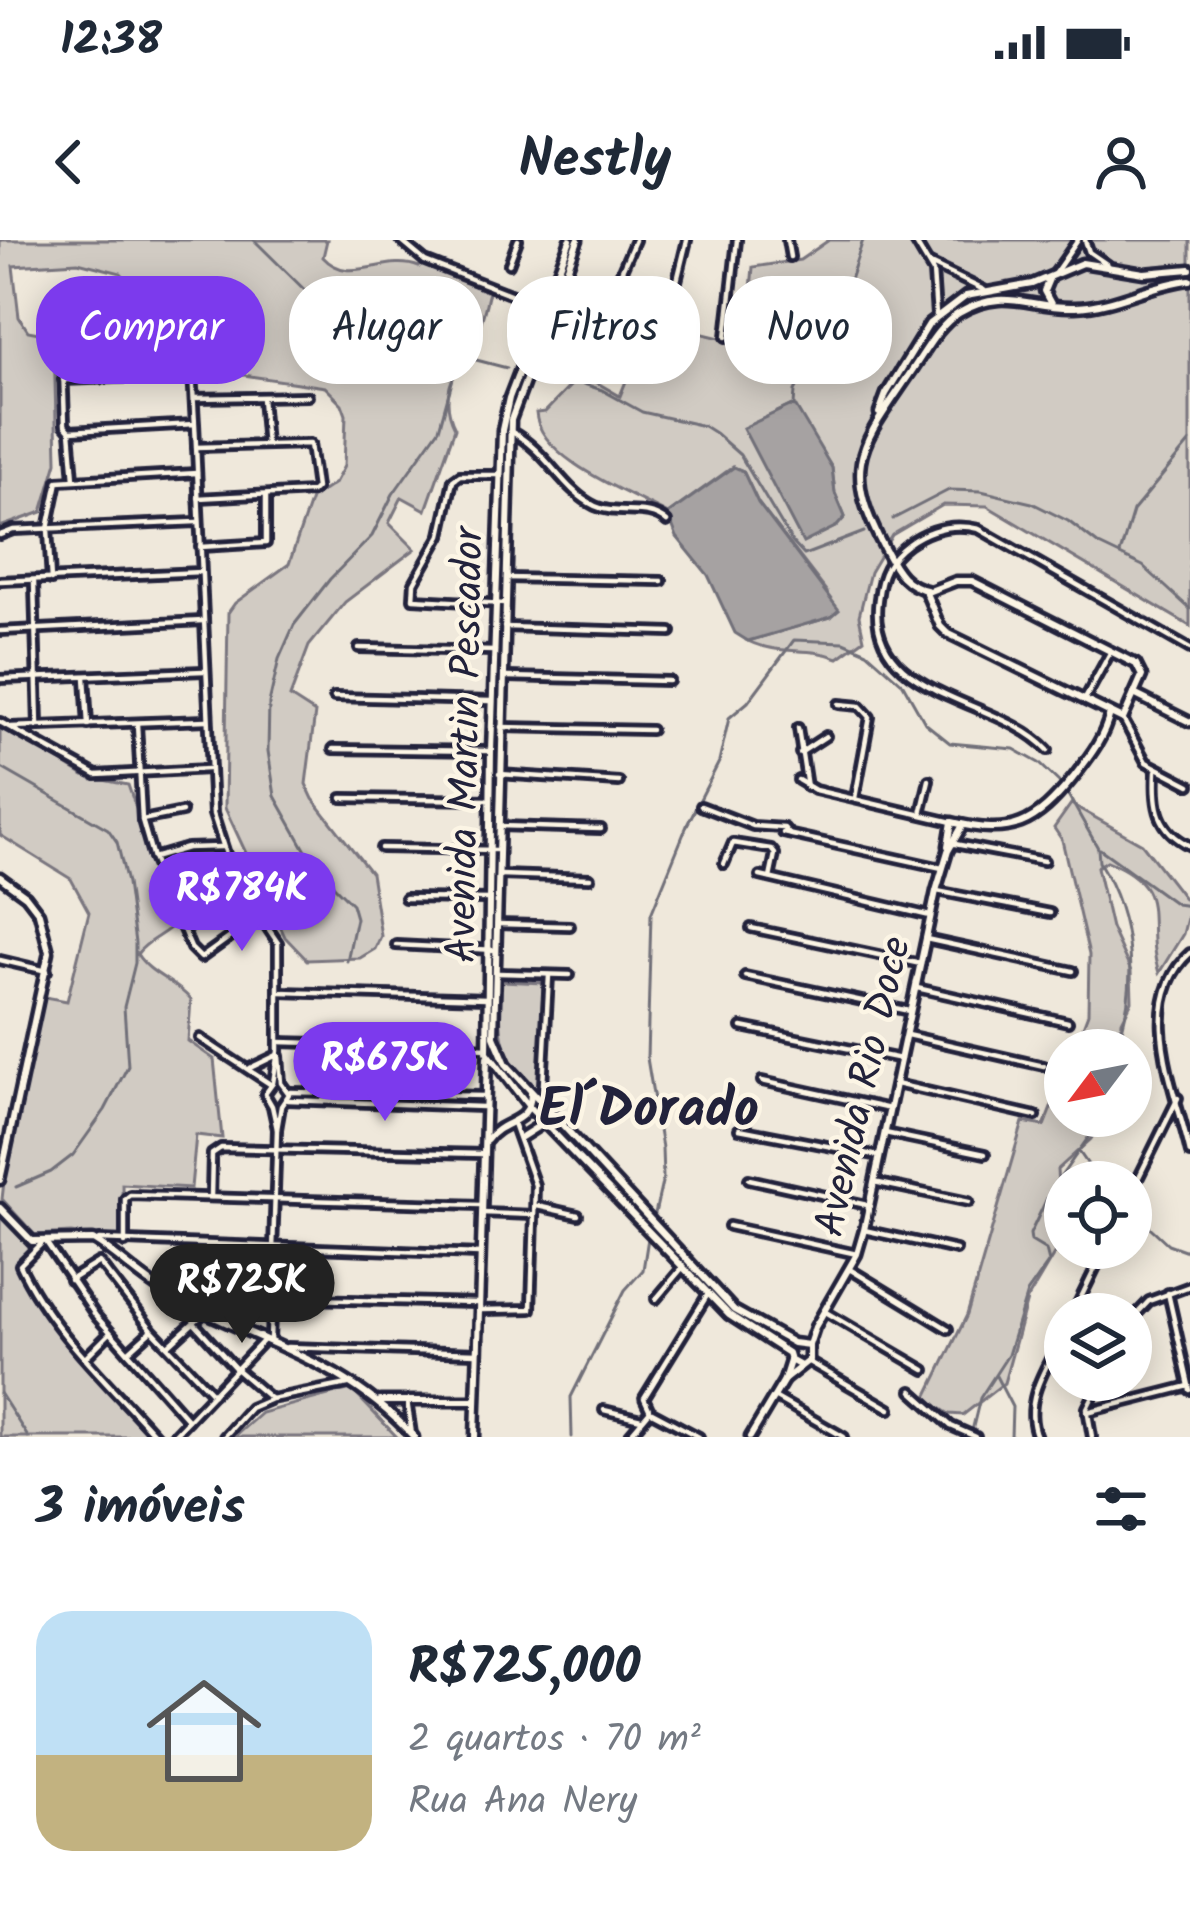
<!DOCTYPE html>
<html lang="pt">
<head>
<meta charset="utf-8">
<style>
  body { margin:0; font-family:Kalam,sans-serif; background:#f2f2f3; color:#1f2937; height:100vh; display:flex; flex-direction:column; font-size:45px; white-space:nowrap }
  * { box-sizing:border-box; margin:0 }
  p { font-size:39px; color:#747a83 }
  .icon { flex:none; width:66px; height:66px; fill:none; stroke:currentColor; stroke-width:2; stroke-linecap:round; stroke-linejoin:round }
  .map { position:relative; height:1197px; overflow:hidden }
  .sheet { display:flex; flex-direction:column; background:#fff; flex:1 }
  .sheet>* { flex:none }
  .top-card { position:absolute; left:36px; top:36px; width:1119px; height:108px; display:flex; gap:24px }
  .needle { width:78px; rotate:238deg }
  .tools { position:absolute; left:1044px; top:789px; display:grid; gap:24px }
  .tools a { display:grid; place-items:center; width:108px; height:108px; border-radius:50%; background:#fff; box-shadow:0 6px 30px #0003; font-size:60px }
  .price { position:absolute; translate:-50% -102px; padding:0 27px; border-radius:42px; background:#7c3aed; color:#fff; font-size:39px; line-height:78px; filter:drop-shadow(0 3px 6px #0008) }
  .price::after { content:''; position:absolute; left:50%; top:72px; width:36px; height:27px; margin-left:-18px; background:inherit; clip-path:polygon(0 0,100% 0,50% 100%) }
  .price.current { background:#222; color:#fff }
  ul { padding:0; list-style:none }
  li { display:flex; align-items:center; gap:36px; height:300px; padding:0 36px }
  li+li { border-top:3px solid #e0e1e3 }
  li span { display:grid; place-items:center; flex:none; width:336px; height:240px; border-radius:36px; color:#555 }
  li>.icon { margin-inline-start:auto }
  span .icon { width:144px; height:144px; fill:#fffc; stroke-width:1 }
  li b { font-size:51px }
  h2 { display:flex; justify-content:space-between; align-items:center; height:144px; padding:0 36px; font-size:51px }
  .chip { padding:0 42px; border-radius:48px; background:#fff; box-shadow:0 6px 30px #0003; font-size:42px; line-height:108px }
  .chip.current { background:#7c3aed; color:#fff }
  .status { display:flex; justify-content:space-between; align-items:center; height:84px; padding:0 60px; background:#fff; direction:ltr }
  .status svg { height:33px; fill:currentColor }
  header { display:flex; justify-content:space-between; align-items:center; height:156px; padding:0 36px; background:#fff; font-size:54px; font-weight:800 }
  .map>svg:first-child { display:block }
  .green { fill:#d1cbc3; stroke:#7a767f; stroke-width:3; fill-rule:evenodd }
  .water { fill:#a6a2a2; stroke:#716f79; stroke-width:3 }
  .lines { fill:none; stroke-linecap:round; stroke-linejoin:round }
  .stream { stroke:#716f79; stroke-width:3 }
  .minor-casing { stroke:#22223b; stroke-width:14 }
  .tertiary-casing { stroke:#22223b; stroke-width:15 }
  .minor { stroke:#fcf5e5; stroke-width:4.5 }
  .tertiary { stroke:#fcf5e5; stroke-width:6 }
  .labels { text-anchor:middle; stroke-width:9; stroke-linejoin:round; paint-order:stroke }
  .street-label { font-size:42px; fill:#22223b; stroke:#fcf5e5 }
  .district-label { font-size:54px; font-weight:bold; fill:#22223b; stroke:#fcf5e5 }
</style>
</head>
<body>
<div class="status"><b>12:38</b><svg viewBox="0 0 49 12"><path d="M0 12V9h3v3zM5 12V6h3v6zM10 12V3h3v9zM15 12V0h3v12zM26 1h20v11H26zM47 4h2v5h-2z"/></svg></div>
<header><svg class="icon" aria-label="back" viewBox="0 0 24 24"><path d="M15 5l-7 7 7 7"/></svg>Nestly<svg class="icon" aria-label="person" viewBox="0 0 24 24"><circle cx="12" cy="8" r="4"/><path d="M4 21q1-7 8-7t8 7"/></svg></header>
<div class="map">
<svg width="1190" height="1197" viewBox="0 0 1190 1197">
  <rect width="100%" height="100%" fill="#efe8db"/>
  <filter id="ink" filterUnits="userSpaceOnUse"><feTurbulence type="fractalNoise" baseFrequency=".00833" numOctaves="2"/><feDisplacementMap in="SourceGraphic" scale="24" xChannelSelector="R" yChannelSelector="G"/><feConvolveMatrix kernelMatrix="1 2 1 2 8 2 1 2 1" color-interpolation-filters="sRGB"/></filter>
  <g filter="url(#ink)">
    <g class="green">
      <path d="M 0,0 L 327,0 L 323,17 C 350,47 385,13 419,27 L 422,23 L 489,52 C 485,67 482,85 474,99 C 457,128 437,154 455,188 L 426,270 L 402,257 L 389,283 L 415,309 L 345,362 L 309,406 L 290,457 L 315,473 L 306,544 L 313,559 L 371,633 L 381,696 L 375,709 L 360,718 L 307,720 L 285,697 L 225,568 L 228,373 L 235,363 L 289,324 L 311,259 L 335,243 L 344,226 L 346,175 L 342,164 L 325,147 L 216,131 C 218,107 212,90 196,71 L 149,64 L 121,33 L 78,22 L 13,26 L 19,77 L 28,91 L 49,95 L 54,100 L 57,222 L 42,272 L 0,287 Z"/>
      <path d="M 829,0 L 1190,0 L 1190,386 L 987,266 L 943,265 L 892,295 L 870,332 L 859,376 L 864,399 L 838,418 C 808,406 779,416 748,401 L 831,377 L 827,352 L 758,263 L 743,231 L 733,227 L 668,274 C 629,253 539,219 536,173 L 545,172 L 575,141 L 589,138 L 620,156 L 641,104 L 658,110 L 671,86 L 728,100 L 733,61 L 750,60 L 753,27 L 800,20 ZM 790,166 L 832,228 L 835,253 L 845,277 L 837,286 L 803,302 L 744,188 Z"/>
      <path d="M 0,485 L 84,536 L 128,545 L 176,683 C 163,696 148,699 137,714 C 150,735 176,741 191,760 L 188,801 L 214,819 L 222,898 L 196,895 L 191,948 L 122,944 L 123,1001 L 71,993 L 35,995 L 2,959 L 7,916 L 45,757 L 67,761 L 89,672 L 71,639 L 0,595 Z"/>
      <path d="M 1071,564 L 1142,604 L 1190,666 L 1183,694 L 1159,733 C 1141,678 1174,648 1107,621 L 1097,627 L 1111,688 L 1131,731 L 1132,761 L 1122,781 L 1120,810 L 1074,810 L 1088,773 L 1089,715 L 1062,600 L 1054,588 Z"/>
      <path d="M 502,741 L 543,743 L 539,855 C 499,814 498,797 502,741 Z"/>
      <path d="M 1065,832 L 1065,876 L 1103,876 L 1091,899 L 1057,930 L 1062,1001 L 1027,1060 L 1004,1143 L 963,1175 L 949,1174 L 926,1159 L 967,1075 L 1023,882 L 1044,886 Z"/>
      <path d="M 0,969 L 20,994 L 38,1009 L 16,1027 L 56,1084 L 152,1197 L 0,1197 Z"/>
      <path d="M 351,1149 L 397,1197 L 234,1197 L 261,1173 Z"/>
    </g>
    <g class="water">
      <path d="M 790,166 L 796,167 L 832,228 L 835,253 L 845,277 L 837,286 L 803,303 L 743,188 Z"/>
      <path d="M 734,227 L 743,231 L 758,263 L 839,370 L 831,377 L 748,401 L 735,393 L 708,335 L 677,297 L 668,274 Z"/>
    </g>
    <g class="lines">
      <g class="stream">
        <path d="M 254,0 L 326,71 L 357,89 L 507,128"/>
        <path d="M 544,131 L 602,150 L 642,172 L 704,186 L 715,193 L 740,215 L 792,302 L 804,315 L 864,292"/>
        <path d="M 794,166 L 795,151 L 850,40 L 863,0"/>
        <path d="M 893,279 L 949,250 L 981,251 L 1032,263 L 1068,281 L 1099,305 L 1143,326 L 1190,369"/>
        <path d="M 1120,314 L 1133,271 L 1190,202"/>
        <path d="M 0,527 L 108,589 L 117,602 L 127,643 L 135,703 L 135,723 L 124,767 L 128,826 L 105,870 L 73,915 L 51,932 L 16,947"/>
        <path d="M 1067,553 L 1098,608 L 1099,622 C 1134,678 1139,749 1115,810"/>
        <path d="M 1100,609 L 1176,664 L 1190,666"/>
        <path d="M 347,721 L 356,678 L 352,664 L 315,627 L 275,556 L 268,511 L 269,463 L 279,419 L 294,385 L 330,339 L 372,296 L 393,254 L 439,189 L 459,116"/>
        <path d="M 1080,913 L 1100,942"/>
        <path d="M 1139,977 L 1168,1004 L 1190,1012"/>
        <path d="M 654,978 L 663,938 L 662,908 L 647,818 L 651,674 L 688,583 L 719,522 L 729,478 L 748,462 L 794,400 L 844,402 L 867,412 L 903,444 L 925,483 L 950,503 L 1014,509 L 1039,523 L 1061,544"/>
        <path d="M 996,1136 L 1012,1167 L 1011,1197"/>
        <path d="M 0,1153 L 28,1197"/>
        <path d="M 972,1191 L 980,1158 L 1008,1115 L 1027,1053 L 1049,1022 L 1046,1010 L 1031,1001 L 1030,994 L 1050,952 L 1090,895 L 1094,876"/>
        <path d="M 572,1197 L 571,1157 L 625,1050 L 643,1030 L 648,998"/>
      </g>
      <defs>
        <g id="minor">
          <path d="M 400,0 L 425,21 L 543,67"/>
          <path d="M 787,0 L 790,17"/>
          <path d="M 914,0 L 933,32 L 936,75"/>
          <path d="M 1085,0 L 1089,12 L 1108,25"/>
          <path d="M 509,24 L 518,0"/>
          <path d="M 930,24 L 984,50"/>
          <path d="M 1055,33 L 1078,0"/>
          <path d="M 609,60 L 635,0"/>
          <path d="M 667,82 L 687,0"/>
          <path d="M 726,97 L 737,0"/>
          <path d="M 63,140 L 193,135"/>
          <path d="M 194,158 L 308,156"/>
          <path d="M 262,158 L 266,205"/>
          <path d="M 195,184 L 70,191 L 65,185 L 62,94 L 182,86 L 189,90 C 192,121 193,153 195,184 L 213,574 L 233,636 L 278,703 L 278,811 L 273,843 L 265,854 L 272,866 L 277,889"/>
          <path d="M 70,191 L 74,239"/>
          <path d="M 510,191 C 548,211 561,249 595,266 C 618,277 648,264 667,282"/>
          <path d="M 196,207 L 310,204 L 316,248 L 312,252 L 198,258"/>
          <path d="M 499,235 L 460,235 L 453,240 L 441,295 L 414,343 L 413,359 L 505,364"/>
          <path d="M 0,295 L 13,290 L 197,282"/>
          <path d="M 200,307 L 266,303 L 266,257"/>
          <path d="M 506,338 L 662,341"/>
          <path d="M 51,340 L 48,289 L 58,241 L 197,233"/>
          <path d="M 0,341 L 201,332"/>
          <path d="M 34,342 L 38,486"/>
          <path d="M 504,387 L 671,392"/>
          <path d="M 0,391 L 203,381"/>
          <path d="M 359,408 L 495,411"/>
          <path d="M 85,437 L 88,485"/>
          <path d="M 507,437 L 669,441"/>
          <path d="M 0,439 L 204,431"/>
          <path d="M 334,457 L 490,461"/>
          <path d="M 1085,459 L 1111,411"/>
          <path d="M 839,464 L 860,466 L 870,477 L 855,558"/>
          <path d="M 1123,479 L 1146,522 L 1190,545"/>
          <path d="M 0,482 L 96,535 L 208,529"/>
          <path d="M 137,484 L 142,580 L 153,618 L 191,708 L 201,718 L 258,677"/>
          <path d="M 11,487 L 207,480"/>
          <path d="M 501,487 L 651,490"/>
          <path d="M 798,488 L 807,547"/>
          <path d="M 333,509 L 490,511"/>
          <path d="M 1048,510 C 999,457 864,458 878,359 C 881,334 888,319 908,304 C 930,288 953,283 979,289 L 1190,409"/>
          <path d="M 800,513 L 826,496"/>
          <path d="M 1156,531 C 1154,566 1157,590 1190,606"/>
          <path d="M 499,534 L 619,542"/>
          <path d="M 798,540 L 815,550 L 952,582"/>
          <path d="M 342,558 L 490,560"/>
          <path d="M 701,566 L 753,586 L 784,588 L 789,594"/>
          <path d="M 921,574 L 929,540"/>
          <path d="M 142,580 L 182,572"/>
          <path d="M 499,586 L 601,589"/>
          <path d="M 783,593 L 942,628"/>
          <path d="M 955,604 L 1044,621"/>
          <path d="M 381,608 L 498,610"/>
          <path d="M 153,618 L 187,608 L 222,607"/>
          <path d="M 724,624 L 733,603 L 771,609 L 775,614 L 770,638"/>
          <path d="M 500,635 L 590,638"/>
          <path d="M 760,636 L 930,676"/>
          <path d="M 937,651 L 1050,673"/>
          <path d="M 168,655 L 202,638"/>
          <path d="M 405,658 L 489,659"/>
          <path d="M 498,684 L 570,686"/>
          <path d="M 182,687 L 216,667"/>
          <path d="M 751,688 L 921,724"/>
          <path d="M 926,699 L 1073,731"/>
          <path d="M 396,705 L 496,710"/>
          <path d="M 1190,713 C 1134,763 1176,850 1190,913"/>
          <path d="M 0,720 L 47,731"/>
          <path d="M 498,733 L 570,735"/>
          <path d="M 745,736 L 909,771"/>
          <path d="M 917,748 L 1068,782"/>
          <path d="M 280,752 L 487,758"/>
          <path d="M 742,787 L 901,819"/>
          <path d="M 907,795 L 1044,826"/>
          <path d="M 200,798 L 270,844"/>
          <path d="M 279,802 L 385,805"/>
          <path d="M 413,804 L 486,808"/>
          <path d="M 250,828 L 277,815"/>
          <path d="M 762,841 L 890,869"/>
          <path d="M 896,844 L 1036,876"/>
          <path d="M 291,852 L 483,856"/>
          <path d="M 288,860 L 483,867"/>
          <path d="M 542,864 L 549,735"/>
          <path d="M 739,889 L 879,916"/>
          <path d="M 885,893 L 985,914"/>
          <path d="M 749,939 L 867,965"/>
          <path d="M 874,942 L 969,962"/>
          <path d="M 1131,953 L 1178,858"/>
          <path d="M 211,957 L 212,914 L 221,908 L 484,914"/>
          <path d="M 537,966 L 578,975"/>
          <path d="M 482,973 L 534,975"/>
          <path d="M 729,986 L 857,1014"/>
          <path d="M 864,990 L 956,1010"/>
          <path d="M 99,1000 L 480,1014"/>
          <path d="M 46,1002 L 96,1076 L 188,1180"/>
          <path d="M 42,1003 L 20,1025 C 50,1090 110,1144 157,1197"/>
          <path d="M 125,1003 L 125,959 L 130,955 L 481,965"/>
          <path d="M 851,1030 L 948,1089"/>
          <path d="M 70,1040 L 99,1022 L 152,1090 L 213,1154"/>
          <path d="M 1168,1053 L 1190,1150"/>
          <path d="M 178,1056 L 478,1063"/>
          <path d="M 656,1059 L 683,1027"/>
          <path d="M 481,1070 L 531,1069 L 535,945 L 513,883"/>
          <path d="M 824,1071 L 925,1130"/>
          <path d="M 1073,1074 L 1105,1008"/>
          <path d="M 1131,1080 L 1149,1061 L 1190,1046"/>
          <path d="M 195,1084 L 236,1129 L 271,1159 L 348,1144"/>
          <path d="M 270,1101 L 277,889 L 281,866 L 289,854 L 281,843 L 279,816"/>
          <path d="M 169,1105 L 205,1072"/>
          <path d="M 287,1107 L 477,1113"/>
          <path d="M 128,1112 L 150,1092"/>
          <path d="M 86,1117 L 110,1093"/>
          <path d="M 807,1121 L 890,1169"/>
          <path d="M 912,1151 L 951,1186 L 976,1197"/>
          <path d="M 776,1158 L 844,1197"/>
          <path d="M 407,1161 L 412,1194"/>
          <path d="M 604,1170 L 641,1179"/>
          <path d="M 650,1171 L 644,1158 L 708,1054"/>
          <path d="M 1087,1172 L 1189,1146"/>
          <path d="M 172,1197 L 263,1101"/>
          <path d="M 224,1197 L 250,1168 L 269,1160"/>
          <path d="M 628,1197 L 650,1171 L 699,1197"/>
          <path d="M 1037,1197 C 1021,1160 1049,1123 1065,1091"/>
          <path d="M 1092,1197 L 1087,1168 L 1101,1140"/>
        </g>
        <g id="tertiary">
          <path d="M 570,0 L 509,158 L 502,190 L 491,511 L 487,812 L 530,868 L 729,1075 L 788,1113 L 790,1120 L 799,1125"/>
          <path d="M 578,0 L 511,180 L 494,796 L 506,824 L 734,1070 L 793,1103 L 809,1105"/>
          <path d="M 1049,39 L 1044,51 L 1051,64"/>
          <path d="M 879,173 L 886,154 L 929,84 L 966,56 L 1032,44 L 1082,23 L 1144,33 L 1190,29"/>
          <path d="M 926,353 L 940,386 L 947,393 L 1123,479"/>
          <path d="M 1134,454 L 1190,482"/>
          <path d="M 1123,479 L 1142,436 L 1136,424 L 972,341 L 956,341 L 930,351 C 905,346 896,331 885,310 C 838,222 863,204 913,129 C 926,110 939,85 959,73 C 1005,46 1030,69 1075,67 C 1115,66 1150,44 1190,40"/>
          <path d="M 948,606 L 952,582 C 1012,597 1035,585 1073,538 C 1089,517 1104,499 1110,473"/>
          <path d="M 0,637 L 26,656 L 39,673 L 49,712 L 0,940"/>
          <path d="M 520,898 L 542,884"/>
          <path d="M 487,900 C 503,878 530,886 531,853"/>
          <path d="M 0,968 L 32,1001 L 93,1000 C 120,1016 140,1039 168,1054 C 258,1103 342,1118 414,1197"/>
          <path d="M 784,1140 L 809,1120 L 809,1105 L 815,1087 L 857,1014 L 864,990 L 936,651 L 948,611 L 963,585"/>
          <path d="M 380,1161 L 473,1161"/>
          <path d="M 475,1197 L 487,817"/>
          <path d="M 750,1197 L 784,1140 L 790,1121"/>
        </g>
      </defs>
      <use href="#minor" class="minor-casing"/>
      <use href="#tertiary" class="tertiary-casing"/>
      <use href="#minor" class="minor"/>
      <use href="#tertiary" class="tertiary"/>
    </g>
  </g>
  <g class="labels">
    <g class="street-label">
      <text transform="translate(463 505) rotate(-89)" y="15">Avenida Martin Pescador</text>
      <text transform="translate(861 846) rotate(-77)" y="15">Avenida Rio Doce</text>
    </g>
    <g class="district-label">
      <text x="649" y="886">El´Dorado</text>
    </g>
  </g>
</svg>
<div class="tools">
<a><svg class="needle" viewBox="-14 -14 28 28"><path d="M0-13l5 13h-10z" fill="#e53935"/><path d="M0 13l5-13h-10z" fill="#747a83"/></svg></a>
<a><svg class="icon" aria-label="locate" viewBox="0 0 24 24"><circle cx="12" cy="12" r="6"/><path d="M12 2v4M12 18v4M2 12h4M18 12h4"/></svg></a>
<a><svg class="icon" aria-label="layers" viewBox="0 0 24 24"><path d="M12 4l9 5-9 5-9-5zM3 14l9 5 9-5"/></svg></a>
</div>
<b class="price" style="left:242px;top:714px">R$784K</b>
<b class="price" style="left:385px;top:884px">R$675K</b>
<b class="price current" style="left:242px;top:1106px">R$725K</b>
<div class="top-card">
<a class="chip current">Comprar</a>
<a class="chip">Alugar</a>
<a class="chip">Filtros</a>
<a class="chip">Novo</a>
</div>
</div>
<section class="sheet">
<h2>3 imóveis<svg class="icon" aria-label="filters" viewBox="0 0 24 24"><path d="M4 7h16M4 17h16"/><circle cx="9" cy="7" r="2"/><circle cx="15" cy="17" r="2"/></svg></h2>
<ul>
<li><span style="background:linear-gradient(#bfe0f5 60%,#c2b280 0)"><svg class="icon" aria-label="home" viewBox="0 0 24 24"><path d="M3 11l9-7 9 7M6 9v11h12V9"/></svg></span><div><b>R$725,000</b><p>2 quartos · 70 m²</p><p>Rua Ana Nery</p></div></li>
</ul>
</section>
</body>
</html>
